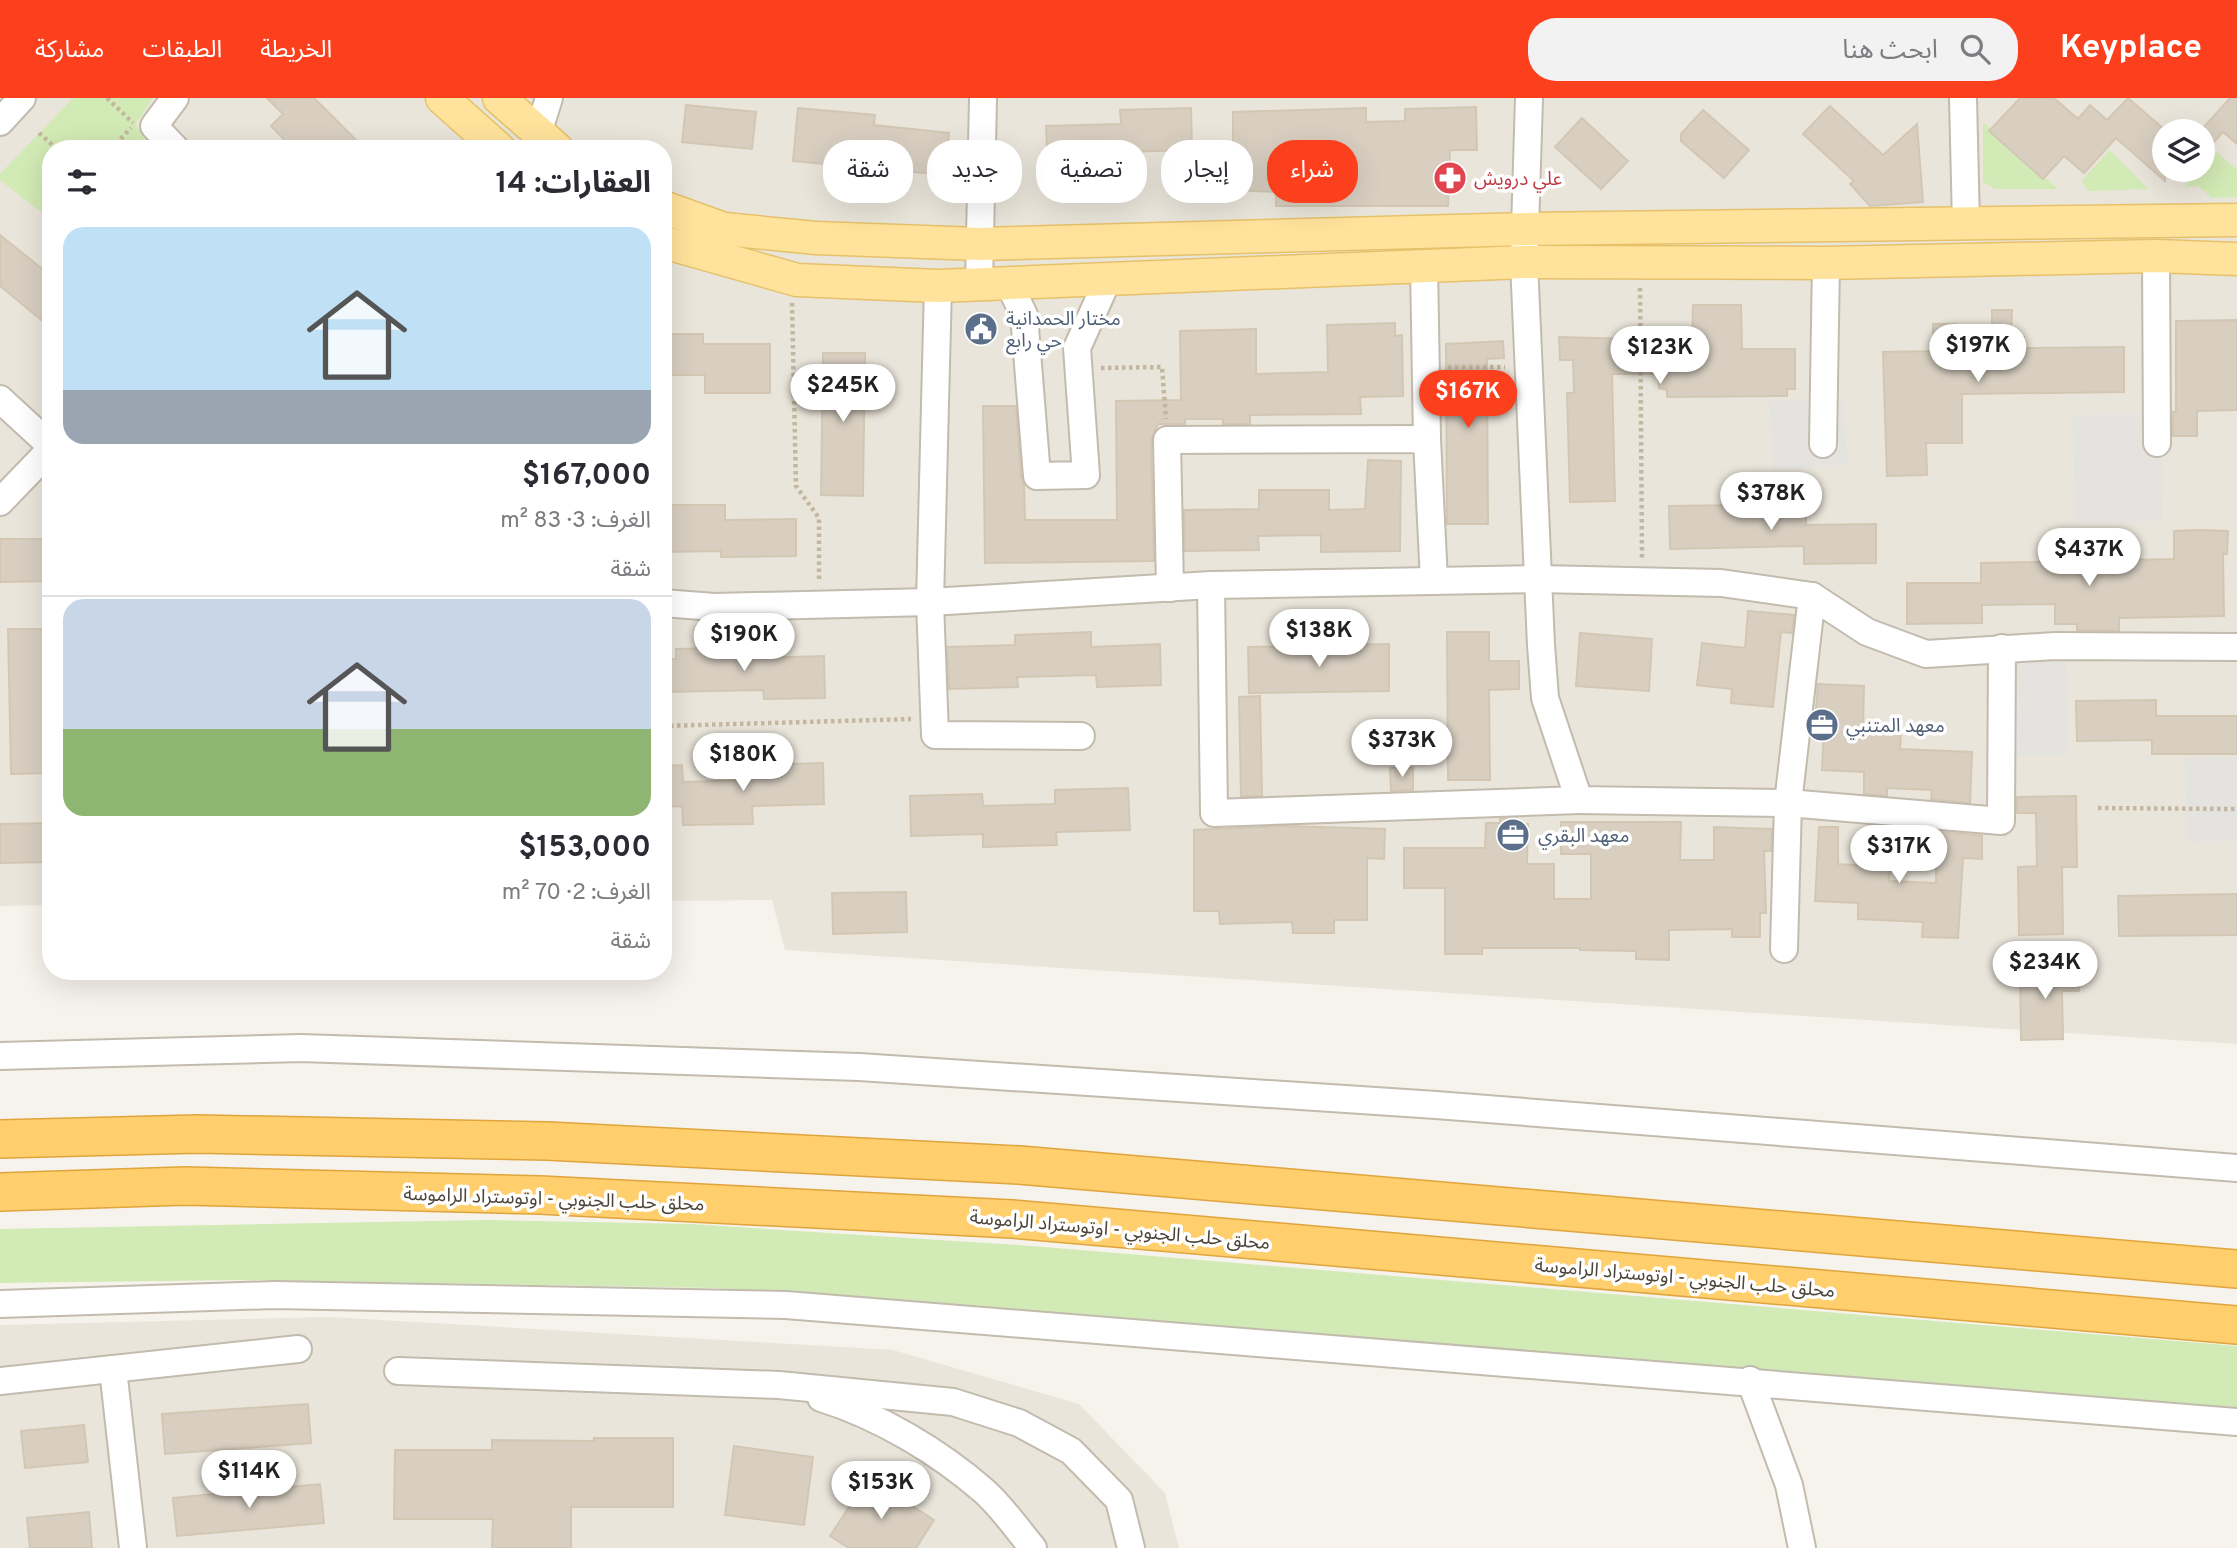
<!DOCTYPE html>
<html lang="ar">
<head>
<meta charset="utf-8">
<style>
  body { margin:0; font-family:Overpass,"Noto Sans Arabic",sans-serif; background:#f2f2f3; color:#2b2b33; direction:rtl; height:100vh; display:flex; flex-direction:column; font-size:26px; white-space:nowrap }
  * { box-sizing:border-box; margin:0 }
  p { font-size:23px; color:#7c7c81 }
  .icon { flex:none; width:38px; height:38px; fill:none; stroke:currentColor; stroke-width:2; stroke-linecap:round; stroke-linejoin:round }
  .map { position:relative; flex:1; overflow:hidden; direction:ltr }
  .side { position:absolute; left:42px; top:42px; width:630px; height:840px; display:flex; flex-direction:column; background:#fff; border-radius:28px; box-shadow:0 7px 28px #0002; direction:rtl }
  .side>* { flex:none }
  .top-card { position:absolute; left:693px; top:42px; width:665px; height:63px; direction:rtl; display:flex; gap:14px }
  .buttons { position:absolute; left:2152px; top:21px; display:grid; gap:14px }
  .buttons a { display:grid; place-items:center; width:63px; height:63px; border-radius:50%; background:#fff; box-shadow:0 7px 28px #0002; font-size:35px }
  .price { position:absolute; translate:-50% -60px; padding:0 16px; border-radius:24px; background:#fff; color:#222; font-size:23px; line-height:46px; filter:drop-shadow(0 2px 4px #0008) }
  .price::after { content:''; position:absolute; left:50%; top:42px; width:21px; height:16px; margin-left:-10px; background:inherit; clip-path:polygon(0 0,100% 0,50% 100%) }
  .price.active { background:#fc3f1d; color:#fff }
  ul { padding:0; list-style:none }
  li { display:grid; align-content:center; gap:14px; height:371px; padding:0 21px }
  li+li { border-top:2px solid #e1e1e2 }
  li span { display:grid; place-items:center; height:217px; border-radius:21px; color:#555 }
  li>.icon { margin-inline-start:auto }
  span .icon { width:126px; height:126px; fill:#fffc; stroke-width:1 }
  li b { font-size:30px }
  h2 { display:flex; justify-content:space-between; align-items:center; height:84px; padding:0 21px; font-size:30px }
  .pill { padding:0 24px; border-radius:28px; background:#fff; box-shadow:0 7px 28px #0002; font-size:24px; line-height:63px }
  .pill.active { background:#fc3f1d; color:#fff }
  header { display:flex; align-items:center; gap:42px; box-sizing:border-box; height:98px; padding:0 35px; background:#fc3f1d; color:#fff }
  header strong { font-size:33px }
  nav { display:flex; gap:38px; margin-inline-start:auto; font-size:24px }
  .search { width:490px; height:63px; background:#f2f2f3; display:flex; align-items:center; gap:18px; box-sizing:border-box; padding:0 24px; border-radius:28px; color:#7c7c81; font-size:26px }
  .map>svg:first-child { display:block }
  .residential { fill:#eae5da; fill-rule:evenodd }
  .green { fill:#d2eab5 }
  .parking { fill:#e5e3e0 }
  .building { fill:#d8cfc1; stroke:#d3c7b4; stroke-width:2 }
  .lines { fill:none; stroke-linecap:round; stroke-linejoin:round }
  .minor-casing { stroke:#c2bbae; stroke-width:30 }
  .major-casing { stroke:#e6c16a; stroke-width:35 }
  .highway-casing { stroke:#e0a43c; stroke-width:40 }
  .path { stroke:#c4b79f; stroke-width:4.5; stroke-dasharray:3.5 3.5; stroke-linecap:butt }
  .minor { stroke:#fff; stroke-width:26 }
  .major { stroke:#ffe39c; stroke-width:32 }
  .highway { stroke:#ffcf6e; stroke-width:37 }
  .labels { text-anchor:middle; stroke-width:7; stroke-linejoin:round; paint-order:stroke }
  .health-label { font-size:19px; fill:#be3a42; stroke:#fff; text-anchor:start }
  .service-label { font-size:19px; fill:#4e5e75; stroke:#fff; text-anchor:start }
  .street-label { font-size:19px; fill:#4b4439; stroke:#fff }
</style>
</head>
<body>
<header>
<strong>Keyplace</strong>
<div class="search"><svg class="icon" aria-label="search" viewBox="0 0 24 24"><circle cx="10" cy="10" r="6"/><path d="M15 15l6 6"/></svg>ابحث هنا</div>
<nav><a>الخريطة</a><a>الطبقات</a><a>مشاركة</a></nav>
</header>
<div class="map">
<svg width="2237" height="1450" viewBox="0 0 2237 1450">
  <rect width="100%" height="100%" fill="#f6f3ec"/>
  <g class="residential">
    <path d="M 0,0 L 2237,0 L 2237,946 L 785,852 L 772,802 L 663,803 L 663,51 L 51,51 L 51,807 L 0,808 ZM 2165,33 L 2203,33 L 2203,72 L 2165,72 Z"/>
    <path d="M 330,1219 L 893,1252 L 1079,1306 L 1165,1395 L 1179,1450 L 0,1450 L 0,1227 Z"/>
  </g>
  <g class="green">
    <path d="M 73,0 L 153,0 L 135,27 L 157,51 L 51,51 L 51,122 L 0,82 L 0,76 Z"/>
    <path d="M 1983,24 L 2058,91 L 1995,91 L 1983,84 Z"/>
    <path d="M 2110,52 L 2148,91 L 2089,93 L 2081,83 Z"/>
    <path d="M 2217,54 L 2237,72 L 2237,99 L 2212,100 L 2198,88 L 2184,89 Z"/>
    <path d="M 487,1122 L 690,1126 L 1032,1148 L 2237,1248 L 2237,1310 L 716,1190 L 242,1182 L 0,1185 L 0,1131 Z"/>
  </g>
  <g class="parking">
    <path d="M 1842,298 L 1848,366 L 1774,372 L 1769,304 Z"/>
    <path d="M 2161,316 L 2162,423 L 2075,424 L 2073,317 Z"/>
    <path d="M 2066,563 L 2068,657 L 2009,658 L 2008,564 Z"/>
    <path d="M 2237,659 L 2237,743 L 2187,744 L 2185,660 Z"/>
  </g>
  <g class="building">
    <path d="M 267,0 L 314,0 L 365,51 L 293,51 L 271,28 L 283,16 Z"/>
    <path d="M 2020,0 L 2054,0 L 2078,21 L 2090,7 L 2107,22 L 2128,0 L 2165,32 L 2165,83 L 2116,40 L 2084,75 L 2064,58 L 2043,81 L 1989,33 Z"/>
    <path d="M 2230,0 L 2237,0 L 2237,46 L 2223,34 L 2203,56 L 2203,30 Z"/>
    <path d="M 686,7 L 756,14 L 752,51 L 682,44 Z"/>
    <path d="M 1830,8 L 1883,57 L 1917,26 L 1923,104 L 1870,108 L 1850,86 L 1854,83 L 1803,36 Z"/>
    <path d="M 1476,9 L 1477,52 L 1450,52 L 1448,108 L 1276,108 L 1276,94 L 1233,92 L 1233,14 L 1366,10 L 1366,24 L 1405,23 L 1405,11 Z"/>
    <path d="M 798,10 L 875,17 L 874,27 L 949,35 L 946,77 L 793,63 Z"/>
    <path d="M 1191,10 L 1192,52 L 1119,54 L 1119,67 L 1048,69 L 1046,28 L 1121,26 L 1120,12 Z"/>
    <path d="M 1703,12 L 1749,52 L 1724,80 L 1681,43 L 1681,36 Z"/>
    <path d="M 1582,20 L 1628,63 L 1601,91 L 1555,49 Z"/>
    <path d="M 0,137 L 51,178 L 51,230 L 0,188 Z"/>
    <path d="M 1693,207 L 1741,207 L 1742,251 L 1795,251 L 1795,291 L 1787,291 L 1787,298 L 1667,299 L 1667,292 L 1659,290 L 1658,276 L 1612,276 L 1615,403 L 1570,404 L 1567,295 L 1574,295 L 1573,262 L 1560,262 L 1559,239 L 1633,241 L 1632,252 L 1692,251 Z"/>
    <path d="M 1992,212 L 2012,212 L 2011,239 L 2024,239 L 2024,250 L 2124,249 L 2124,294 L 1962,296 L 1962,345 L 1926,345 L 1927,377 L 1887,378 L 1883,254 L 1933,253 L 1933,226 L 1956,226 L 1956,240 L 1992,239 Z"/>
    <path d="M 2237,222 L 2237,312 L 2197,313 L 2197,338 L 2173,338 L 2173,314 L 2176,314 L 2176,223 Z"/>
    <path d="M 1395,225 L 1395,238 L 1402,237 L 1403,298 L 1360,299 L 1361,316 L 1250,317 L 1250,326 L 1223,326 L 1223,321 L 1185,321 L 1185,326 L 1158,326 L 1151,342 L 1154,463 L 985,465 L 983,308 L 1016,308 L 1021,379 L 1024,387 L 1025,422 L 1117,422 L 1116,303 L 1181,302 L 1180,233 L 1256,231 L 1256,276 L 1328,274 L 1327,227 Z"/>
    <path d="M 663,236 L 703,236 L 703,246 L 770,246 L 770,295 L 705,295 L 705,277 L 663,277 Z"/>
    <path d="M 1503,243 L 1504,260 L 1487,261 L 1488,426 L 1447,426 L 1446,246 Z"/>
    <path d="M 823,255 L 865,255 L 863,398 L 821,397 Z"/>
    <path d="M 1368,362 L 1401,363 L 1400,453 L 1321,454 L 1321,437 L 1258,438 L 1259,452 L 1185,453 L 1184,412 L 1259,411 L 1259,392 L 1329,392 L 1329,412 L 1365,411 Z"/>
    <path d="M 1806,406 L 1806,427 L 1876,426 L 1876,465 L 1804,466 L 1804,448 L 1670,451 L 1669,408 Z"/>
    <path d="M 663,407 L 725,407 L 725,422 L 796,421 L 796,458 L 721,459 L 721,453 L 663,454 Z"/>
    <path d="M 2198,432 L 2228,433 L 2227,456 L 2223,456 L 2224,518 L 2119,520 L 2119,533 L 2077,532 L 2077,526 L 2055,526 L 2055,506 L 1982,507 L 1982,525 L 1907,526 L 1907,485 L 1981,485 L 1981,465 L 2174,461 L 2174,433 Z"/>
    <path d="M 0,441 L 51,441 L 51,483 L 0,484 Z"/>
    <path d="M 1748,513 L 1794,517 L 1792,535 L 1781,534 L 1773,609 L 1731,605 L 1732,591 L 1697,587 L 1702,545 L 1745,550 Z"/>
    <path d="M 8,531 L 48,531 L 51,675 L 11,676 Z"/>
    <path d="M 1091,534 L 1091,549 L 1160,546 L 1161,587 L 1097,589 L 1096,577 L 1017,579 L 1018,589 L 949,591 L 947,549 L 1015,547 L 1015,537 Z"/>
    <path d="M 1447,534 L 1489,534 L 1489,563 L 1519,563 L 1519,591 L 1489,592 L 1490,682 L 1448,682 Z"/>
    <path d="M 1580,535 L 1652,541 L 1649,593 L 1576,588 Z"/>
    <path d="M 1389,546 L 1389,593 L 1249,595 L 1248,549 Z"/>
    <path d="M 752,549 L 752,560 L 824,558 L 825,600 L 764,601 L 763,592 L 663,594 L 663,561 L 676,561 L 676,551 Z"/>
    <path d="M 1818,586 L 1864,588 L 1863,633 L 1901,635 L 1900,651 L 1972,654 L 1970,705 L 1931,701 L 1932,692 L 1887,690 L 1887,698 L 1864,696 L 1864,674 L 1822,672 L 1825,611 L 1816,611 Z"/>
    <path d="M 1260,598 L 1262,698 L 1241,698 L 1239,599 Z"/>
    <path d="M 2156,602 L 2156,618 L 2237,618 L 2237,656 L 2152,656 L 2152,642 L 2077,643 L 2076,603 Z"/>
    <path d="M 823,665 L 824,706 L 752,708 L 753,726 L 683,727 L 682,708 L 663,709 L 663,668 L 682,667 L 683,684 L 750,682 L 750,667 Z"/>
    <path d="M 1390,670 L 1413,670 L 1413,692 L 1391,693 Z"/>
    <path d="M 1128,690 L 1130,732 L 1056,734 L 1057,747 L 983,749 L 983,736 L 911,738 L 910,698 L 982,696 L 983,708 L 1055,706 L 1055,692 Z"/>
    <path d="M 2076,698 L 2077,769 L 2062,769 L 2063,836 L 2019,837 L 2018,769 L 2037,768 L 2036,715 L 2017,715 L 2017,699 Z"/>
    <path d="M 1517,720 L 1517,726 L 1528,726 L 1527,766 L 1554,766 L 1554,801 L 1591,801 L 1591,756 L 1561,756 L 1561,724 L 1681,724 L 1680,762 L 1714,762 L 1714,729 L 1772,731 L 1771,753 L 1764,753 L 1766,815 L 1760,815 L 1760,839 L 1732,839 L 1732,831 L 1669,832 L 1669,862 L 1636,861 L 1636,853 L 1580,852 L 1580,850 L 1482,850 L 1482,856 L 1445,856 L 1445,790 L 1404,790 L 1404,750 L 1485,750 L 1486,725 L 1500,725 L 1500,721 Z"/>
    <path d="M 51,725 L 51,764 L 0,765 L 0,726 Z"/>
    <path d="M 1286,728 L 1385,731 L 1384,761 L 1367,760 L 1367,822 L 1334,822 L 1334,835 L 1293,835 L 1292,824 L 1220,826 L 1219,813 L 1194,813 L 1194,732 Z"/>
    <path d="M 1819,729 L 1838,729 L 1838,766 L 1890,769 L 1889,783 L 1936,785 L 1936,733 L 1982,738 L 1982,761 L 1963,760 L 1958,840 L 1922,839 L 1923,824 L 1858,821 L 1858,805 L 1815,803 Z"/>
    <path d="M 906,794 L 907,834 L 833,836 L 832,795 Z"/>
    <path d="M 2237,796 L 2237,837 L 2119,838 L 2118,798 Z"/>
    <path d="M 2079,869 L 2079,893 L 2062,893 L 2063,941 L 2021,942 L 2020,871 Z"/>
    <path d="M 308,1306 L 311,1345 L 165,1356 L 162,1316 Z"/>
    <path d="M 84,1327 L 88,1364 L 25,1370 L 21,1333 Z"/>
    <path d="M 594,1340 L 673,1340 L 673,1409 L 571,1409 L 571,1450 L 492,1450 L 493,1421 L 394,1421 L 395,1352 L 492,1352 L 492,1342 L 594,1343 Z"/>
    <path d="M 734,1348 L 813,1359 L 804,1427 L 725,1417 Z"/>
    <path d="M 868,1380 L 934,1422 L 916,1450 L 849,1450 L 830,1438 Z"/>
    <path d="M 320,1386 L 324,1425 L 177,1438 L 173,1400 Z"/>
    <path d="M 89,1414 L 92,1450 L 30,1450 L 27,1420 Z"/>
  </g>
  <g class="lines">
    <defs>
      <g id="minor">
        <path d="M 175,0 L 154,28 L 176,51"/>
        <path d="M 1529,0 L 1524,164 L 1541,547 L 1545,600 L 1579,702 L 1788,705 L 2001,723 L 2002,550"/>
        <path d="M 1963,0 L 1966,126"/>
        <path d="M 0,24 L 22,0"/>
        <path d="M 538,35 L 549,0"/>
        <path d="M 2156,158 L 2157,345"/>
        <path d="M 1424,168 L 1427,341"/>
        <path d="M 1009,186 L 1024,217 L 1037,378 L 1086,377 L 1077,250 L 1108,181"/>
        <path d="M 979,187 L 983,0"/>
        <path d="M 938,188 L 930,504 L 935,637 L 1081,638"/>
        <path d="M 0,301 L 51,348"/>
        <path d="M 1823,346 L 1826,165"/>
        <path d="M 0,404 L 51,351"/>
        <path d="M 1211,487 L 1214,715 L 1579,702"/>
        <path d="M 1170,490 L 1167,342 L 1427,341 L 1434,483"/>
        <path d="M 663,505 L 714,509 L 930,504 L 1211,487 L 1539,481 L 1721,485 L 1812,498 L 1867,534 L 1926,556 L 2055,548 L 2237,549"/>
        <path d="M 1784,851 L 1788,705 L 1812,498"/>
        <path d="M 0,958 L 301,950 L 859,969 L 1436,1007 L 2237,1070"/>
        <path d="M 0,1206 L 274,1197 L 786,1207 L 2237,1324"/>
        <path d="M 113,1271 L 133,1450"/>
        <path d="M 398,1273 L 779,1287 L 953,1304 L 1019,1325 L 1071,1353 L 1119,1402 L 1131,1450"/>
        <path d="M 1750,1282 L 1789,1387 L 1802,1450"/>
        <path d="M 0,1283 L 298,1251"/>
        <path d="M 821,1300 C 879,1318 938,1353 984,1393 C 1002,1409 1017,1431 1033,1450"/>
      </g>
      <g id="major">
        <path d="M 442,0 L 499,51"/>
        <path d="M 499,0 L 557,51"/>
        <path d="M 663,109 L 724,131 L 816,140 L 979,146 L 1527,131 L 2237,122"/>
        <path d="M 663,144 L 797,182 L 938,188 L 1524,164 L 1826,165 L 2156,158 L 2237,161"/>
      </g>
      <g id="highway">
        <path d="M 0,1041 L 198,1036 L 547,1043 L 1019,1067 L 2237,1171"/>
        <path d="M 0,1094 L 185,1088 L 540,1097 L 1012,1121 L 2237,1227"/>
      </g>
    </defs>
    <use href="#minor" class="minor-casing"/>
    <use href="#major" class="major-casing"/>
    <use href="#highway" class="highway-casing"/>
    <g class="path">
      <path d="M 107,0 L 133,25"/>
      <path d="M 39,35 L 57,51"/>
      <path d="M 111,51 L 131,30"/>
      <path d="M 46,118 L 51,112"/>
      <path d="M 1640,190 L 1642,461"/>
      <path d="M 792,205 L 796,388 L 819,420 L 819,483"/>
      <path d="M 1448,269 L 1505,269"/>
      <path d="M 1101,270 L 1162,269 L 1166,321"/>
      <path d="M 663,628 L 911,621"/>
      <path d="M 2098,710 L 2237,711"/>
    </g>
    <use href="#minor" class="minor"/>
    <use href="#major" class="major"/>
    <use href="#highway" class="highway"/>
  </g>
  <defs>
    <symbol id="pharmacy-disc" viewBox="-11 -11 22 22"><circle r="9.5" fill="#e0444e" stroke="#fff"/><path d="M-2-6h4v4h4v4h-4v4h-4v-4h-4v-4h4Z" fill="#fff"/></symbol>
    <symbol id="civic-disc" viewBox="-11 -11 22 22"><circle r="9.5" fill="#5c6f8a" stroke="#fff"/><path d="M-.6-6.5H3V-4.5H.6V-3L4-1V1h2V6H-6V1h2V-1L-.6-3ZM-1.2 2.5V6h2.4V2.5Z" fill="#fff"/></symbol>
    <symbol id="office-disc" viewBox="-11 -11 22 22"><circle r="9.5" fill="#5c6f8a" stroke="#fff"/><path d="M-6-3h4V-5.5h4V-3h4V5H-6ZM-1-4.5V-3h2v-1.5ZM-6 0V1H6V0Z" fill="#fff"/></symbol>
  </defs>
  <g fill-rule="evenodd">
    <use href="#pharmacy-disc" x="1431" y="61" width="38" height="38"/>
    <use href="#civic-disc" x="962" y="212" width="38" height="38"/>
    <use href="#office-disc" x="1803" y="608" width="38" height="38"/>
    <use href="#office-disc" x="1494" y="718" width="38" height="38"/>
  </g>
  <g class="labels">
    <g class="health-label">
      <text x="1474" y="87">علي درويش</text>
    </g>
    <g class="service-label">
      <text x="1006" y="227">مختار الحمدانية<tspan x="1006" dy="22">حي رابع</tspan></text>
      <text x="1846" y="634">معهد المتنبي</text>
      <text x="1538" y="744">معهد البقري</text>
    </g>
    <g class="street-label">
      <text transform="translate(554 1100) rotate(2)" y="7">محلق حلب الجنوبي - اوتوستراد الراموسة</text>
      <text transform="translate(1120 1131) rotate(5)" y="7">محلق حلب الجنوبي - اوتوستراد الراموسة</text>
      <text transform="translate(1685 1179) rotate(5)" y="7">محلق حلب الجنوبي - اوتوستراد الراموسة</text>
    </g>
  </g>
</svg>
<div class="buttons">
<a><svg class="icon" aria-label="layers" viewBox="0 0 24 24"><path d="M12 4l9 5-9 5-9-5zM3 14l9 5 9-5"/></svg></a>
</div>
<b class="price" style="left:1978px;top:286px">$197K</b>
<b class="price" style="left:1660px;top:288px">$123K</b>
<b class="price" style="left:843px;top:326px">$245K</b>
<b class="price active" style="left:1468px;top:332px">$167K</b>
<b class="price" style="left:1771px;top:434px">$378K</b>
<b class="price" style="left:2089px;top:490px">$437K</b>
<b class="price" style="left:1319px;top:571px">$138K</b>
<b class="price" style="left:744px;top:575px">$190K</b>
<b class="price" style="left:1402px;top:681px">$373K</b>
<b class="price" style="left:743px;top:695px">$180K</b>
<b class="price" style="left:1899px;top:787px">$317K</b>
<b class="price" style="left:2045px;top:903px">$234K</b>
<b class="price" style="left:249px;top:1412px">$114K</b>
<b class="price" style="left:881px;top:1423px">$153K</b>
<div class="top-card">
<a class="pill active">شراء</a>
<a class="pill">إيجار</a>
<a class="pill">تصفية</a>
<a class="pill">جديد</a>
<a class="pill">شقة</a>
</div>
<section class="side">
<h2>العقارات: 14<svg class="icon" aria-label="filters" viewBox="0 0 24 24"><path d="M4 7h16M4 17h16"/><circle cx="9" cy="7" r="2"/><circle cx="15" cy="17" r="2"/></svg></h2>
<ul>
<li><span style="background:linear-gradient(#bfe0f5 75%,#9aa5b1 0)"><svg class="icon" aria-label="home" viewBox="0 0 24 24"><path d="M3 11l9-7 9 7M6 9v11h12V9"/></svg></span><div><b>$167,000</b><p>الغرف: 3 · 83 m²</p><p>شقة</p></div></li>
<li><span style="background:linear-gradient(#c9d6e8 60%,#8fb573 0)"><svg class="icon" aria-label="home" viewBox="0 0 24 24"><path d="M3 11l9-7 9 7M6 9v11h12V9"/></svg></span><div><b>$153,000</b><p>الغرف: 2 · 70 m²</p><p>شقة</p></div></li>
</ul>
</section>
</div>
</body>
</html>
